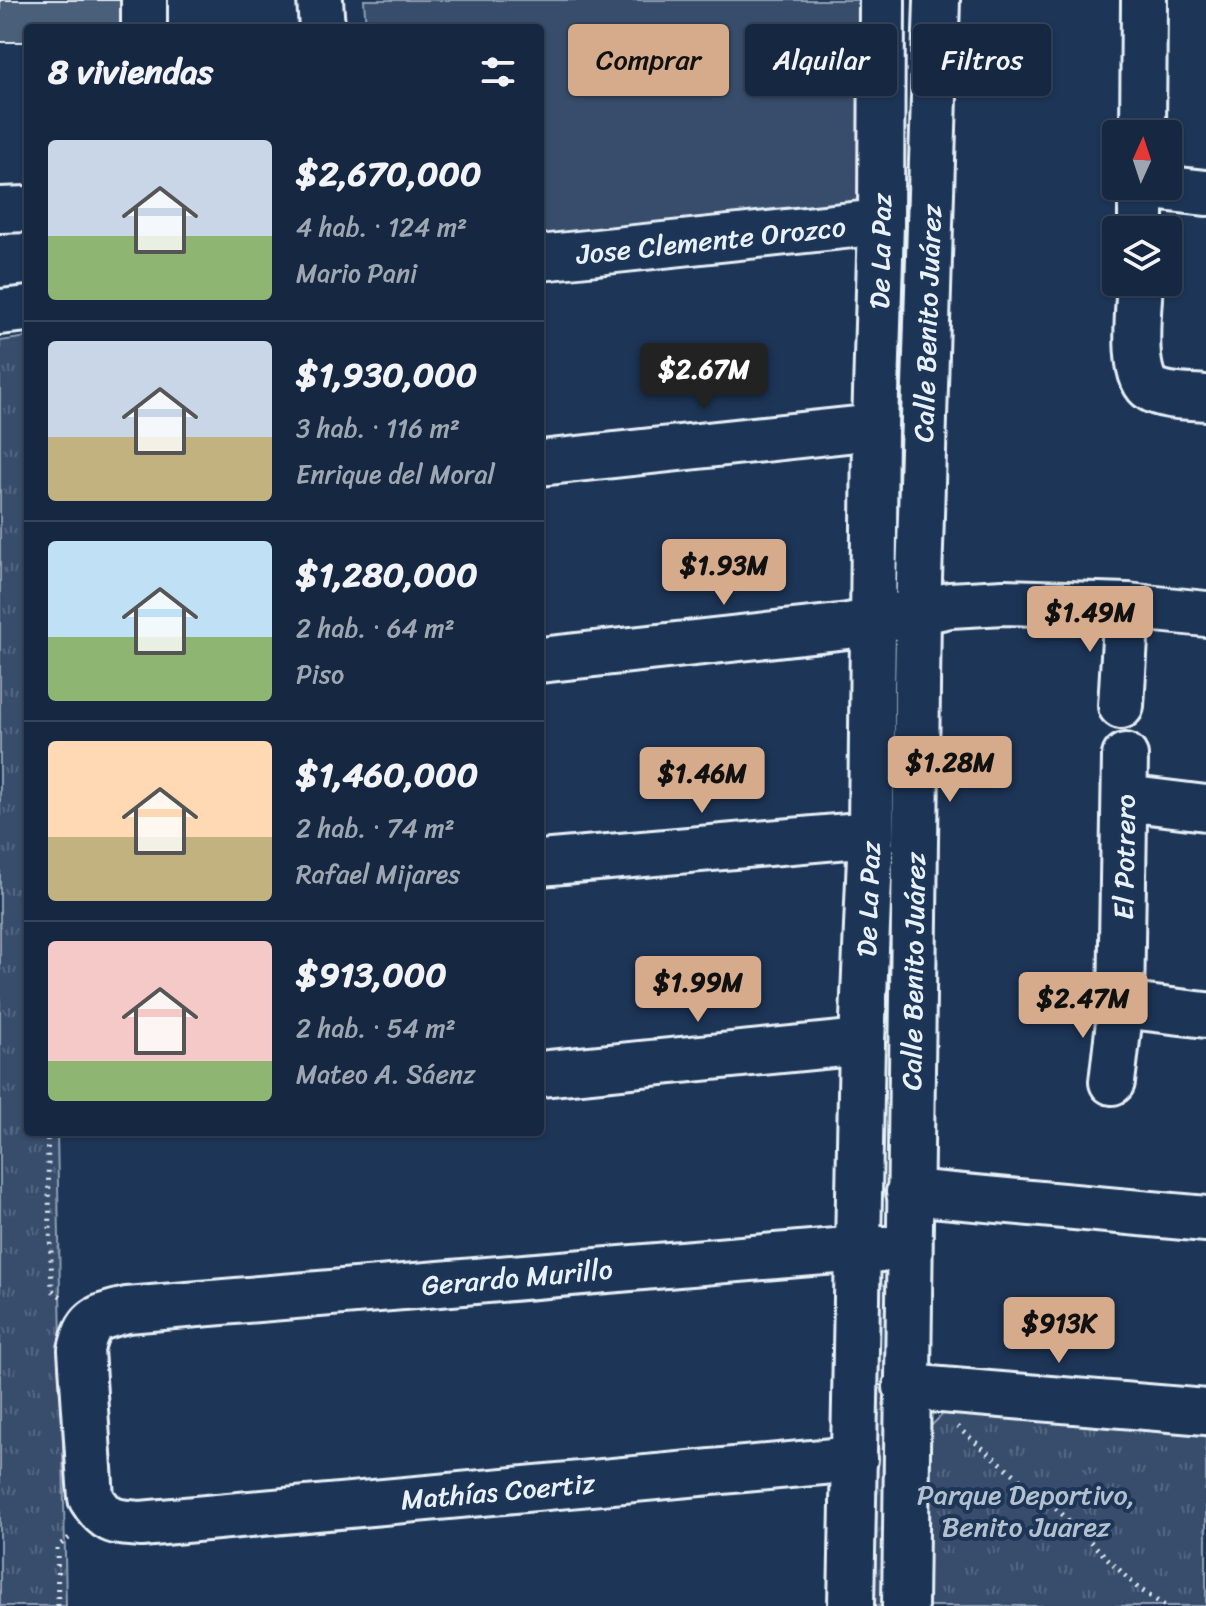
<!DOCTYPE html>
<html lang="es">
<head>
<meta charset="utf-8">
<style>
  body { margin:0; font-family:Sriracha,sans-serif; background:#23344c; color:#f1f3f6; height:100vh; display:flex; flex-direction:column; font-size:30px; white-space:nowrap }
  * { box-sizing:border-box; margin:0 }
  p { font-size:26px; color:#9ea6b1 }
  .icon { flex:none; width:44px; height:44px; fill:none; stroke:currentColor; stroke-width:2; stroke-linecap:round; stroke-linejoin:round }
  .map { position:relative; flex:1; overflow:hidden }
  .side { position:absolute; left:24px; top:24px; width:520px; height:1112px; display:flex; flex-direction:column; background:#162841; border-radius:8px; box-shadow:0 2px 6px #0004,0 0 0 2px #35445a }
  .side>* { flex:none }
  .banner { position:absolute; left:568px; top:24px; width:518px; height:72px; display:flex; gap:16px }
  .needle { width:52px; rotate:3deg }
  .tools { position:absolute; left:1102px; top:120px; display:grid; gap:16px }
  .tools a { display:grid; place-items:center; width:80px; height:80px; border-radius:8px; background:#162841; box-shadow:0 2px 6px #0004,0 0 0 2px #35445a; font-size:40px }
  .price { position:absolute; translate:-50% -68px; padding:0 18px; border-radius:8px; background:#d6ab8b; color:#111; font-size:26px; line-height:52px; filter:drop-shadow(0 2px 4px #0008) }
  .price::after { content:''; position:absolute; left:50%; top:48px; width:24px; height:18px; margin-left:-12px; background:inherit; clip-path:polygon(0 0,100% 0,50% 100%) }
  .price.selected { background:#222; color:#fff }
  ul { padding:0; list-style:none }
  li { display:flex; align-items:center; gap:24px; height:200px; padding:0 24px }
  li+li { border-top:2px solid #35445a }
  li span { display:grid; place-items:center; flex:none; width:224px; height:160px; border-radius:8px; color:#555 }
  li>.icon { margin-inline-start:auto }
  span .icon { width:96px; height:96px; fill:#fffc; stroke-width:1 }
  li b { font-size:34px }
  h2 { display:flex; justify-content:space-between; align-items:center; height:96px; padding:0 24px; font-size:34px }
  .chip { padding:0 28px; border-radius:8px; background:#162841; box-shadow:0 2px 6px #0004,0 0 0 2px #35445a; font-size:28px; line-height:72px }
  .chip.selected { background:#d6ab8b; color:#111 }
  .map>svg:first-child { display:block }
  .green { fill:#374d6c; stroke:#909fb2; stroke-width:2 }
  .park { fill:url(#park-tufts); stroke:#909fb2; stroke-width:2 }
  .building { fill:#495e7a; stroke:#e8f1f8; stroke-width:2 }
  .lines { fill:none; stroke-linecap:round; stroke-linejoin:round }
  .minor-casing { stroke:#e8f1f8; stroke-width:50 }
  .path { stroke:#e8f1f8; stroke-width:5; stroke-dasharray:2 6; stroke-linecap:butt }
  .minor { stroke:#1d3557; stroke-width:44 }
  .labels { text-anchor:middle; stroke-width:8; stroke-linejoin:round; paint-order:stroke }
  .street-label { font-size:28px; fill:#e8f1f8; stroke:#1d3557 }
  .park-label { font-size:28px; fill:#b3c0ce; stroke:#1d3557 }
</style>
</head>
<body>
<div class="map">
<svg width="1206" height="1606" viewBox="0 0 1206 1606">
  <defs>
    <pattern id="park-tufts" width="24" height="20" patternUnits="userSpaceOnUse" patternTransform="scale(2)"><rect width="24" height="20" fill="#374d6c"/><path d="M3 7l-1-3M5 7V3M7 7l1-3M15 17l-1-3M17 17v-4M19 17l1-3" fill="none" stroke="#546782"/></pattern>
  </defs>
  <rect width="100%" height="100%" fill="#1d3557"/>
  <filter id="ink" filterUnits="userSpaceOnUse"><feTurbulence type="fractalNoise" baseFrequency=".0125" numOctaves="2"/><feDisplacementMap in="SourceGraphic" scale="16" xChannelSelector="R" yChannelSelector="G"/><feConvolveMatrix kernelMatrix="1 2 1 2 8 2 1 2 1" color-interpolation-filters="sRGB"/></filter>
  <g filter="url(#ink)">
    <path class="green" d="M 364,0 L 865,0 L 864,196 L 832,215 L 540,238 L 540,28 L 366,28 Z"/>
    <g class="park">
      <path d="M 28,337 L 28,1132 L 57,1132 L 66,1606 L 0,1606 L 0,341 Z"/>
      <path d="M 879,1285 L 899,1285 L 900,1606 L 864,1606 Z"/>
      <path d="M 958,1410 L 1206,1429 L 1206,1606 L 928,1606 L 930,1427 L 943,1414 Z"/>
    </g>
    <path class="building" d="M 0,0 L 121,0 L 122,28 L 28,28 L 28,42 L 0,42 Z"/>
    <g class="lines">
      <defs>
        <g id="minor">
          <path d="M 144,0 L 144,28"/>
          <path d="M 320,0 L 322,28"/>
          <path d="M 1143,134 L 1144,0"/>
          <path d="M 1143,186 L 1206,193"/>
          <path d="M 0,210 L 28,209"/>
          <path d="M 1141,230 L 1141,186"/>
          <path d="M 540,258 L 881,222"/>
          <path d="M 1140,282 C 1139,305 1130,377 1151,389 C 1166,398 1190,396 1206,398"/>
          <path d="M 0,312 L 28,309"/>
          <path d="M 540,463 L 875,427"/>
          <path d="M 540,660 L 848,626 L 950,605 L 1004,602 L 1127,606 L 1206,614"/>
          <path d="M 1121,706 L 1127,606"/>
          <path d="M 1125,798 L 1206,808"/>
          <path d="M 540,863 L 871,834"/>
          <path d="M 1121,1005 L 1206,1015"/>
          <path d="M 540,1074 L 862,1042"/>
          <path d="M 1112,1082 L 1121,1005 L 1125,756"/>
          <path d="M 909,1192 L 1206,1219"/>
          <path d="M 906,1387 L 1206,1412"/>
          <path d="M 855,1459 L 141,1524 C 113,1522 106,1522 91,1498 L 81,1350 C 88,1318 96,1318 127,1310 L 860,1249 L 908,1249"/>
          <path d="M 851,1606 L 862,1042 L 871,834 L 875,427 L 881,222 L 882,0"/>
          <path d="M 905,1606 L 918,612 L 937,0"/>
        </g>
      </defs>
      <use href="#minor" class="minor-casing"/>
      <g class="path">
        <path d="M 49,1132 L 47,1133 L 52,1290 L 65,1299"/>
        <path d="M 957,1427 L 1060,1512 L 1138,1588 L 1165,1606"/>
        <path d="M 58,1606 L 57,1547 L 73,1535"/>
      </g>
      <use href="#minor" class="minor"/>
    </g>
  </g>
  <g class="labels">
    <g class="street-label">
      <text transform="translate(711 240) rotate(-6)" y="10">Jose Clemente Orozco</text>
      <text transform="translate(880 251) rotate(-89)" y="10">De La Paz</text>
      <text transform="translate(927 323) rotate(-88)" y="10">Calle Benito Juárez</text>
      <text transform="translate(1124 857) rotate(-89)" y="10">El Potrero</text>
      <text transform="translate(868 899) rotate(-88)" y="10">De La Paz</text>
      <text transform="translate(913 971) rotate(-89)" y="10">Calle Benito Juárez</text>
      <text transform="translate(517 1277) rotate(-5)" y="10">Gerardo Murillo</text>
      <text transform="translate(498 1491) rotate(-5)" y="10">Mathías Coertiz</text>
    </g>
    <g class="park-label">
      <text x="1026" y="1504">Parque Deportivo,<tspan x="1026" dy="32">Benito Juarez</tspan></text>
    </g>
  </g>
</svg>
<div class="tools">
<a><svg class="needle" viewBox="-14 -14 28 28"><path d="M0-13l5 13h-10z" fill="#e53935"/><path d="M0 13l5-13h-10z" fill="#9ea6b1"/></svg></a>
<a><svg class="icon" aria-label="layers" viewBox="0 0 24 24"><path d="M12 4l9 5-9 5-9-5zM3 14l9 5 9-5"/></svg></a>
</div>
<b class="price selected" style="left:704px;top:411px">$2.67M</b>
<b class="price" style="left:724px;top:607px">$1.93M</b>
<b class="price" style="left:1090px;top:654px">$1.49M</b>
<b class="price" style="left:950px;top:804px">$1.28M</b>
<b class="price" style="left:702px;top:815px">$1.46M</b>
<b class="price" style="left:698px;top:1024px">$1.99M</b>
<b class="price" style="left:1083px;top:1040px">$2.47M</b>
<b class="price" style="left:1059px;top:1365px">$913K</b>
<div class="banner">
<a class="chip selected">Comprar</a>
<a class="chip">Alquilar</a>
<a class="chip">Filtros</a>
</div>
<section class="side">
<h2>8 viviendas<svg class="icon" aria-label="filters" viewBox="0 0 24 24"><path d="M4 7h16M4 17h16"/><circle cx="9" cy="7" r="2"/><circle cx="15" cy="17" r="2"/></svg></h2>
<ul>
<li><span style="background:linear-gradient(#c9d6e8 60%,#8fb573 0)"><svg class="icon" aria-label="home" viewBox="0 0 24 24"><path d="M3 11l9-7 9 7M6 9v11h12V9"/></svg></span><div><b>$2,670,000</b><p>4 hab. · 124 m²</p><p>Mario Pani</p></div></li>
<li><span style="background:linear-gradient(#c9d6e8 60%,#c2b280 0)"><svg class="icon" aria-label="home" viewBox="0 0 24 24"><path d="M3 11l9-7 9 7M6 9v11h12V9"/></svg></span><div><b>$1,930,000</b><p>3 hab. · 116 m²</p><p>Enrique del Moral</p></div></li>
<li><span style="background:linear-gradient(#bfe0f5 60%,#8fb573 0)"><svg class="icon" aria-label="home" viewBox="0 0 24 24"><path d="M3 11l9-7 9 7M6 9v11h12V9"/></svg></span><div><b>$1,280,000</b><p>2 hab. · 64 m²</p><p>Piso</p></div></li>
<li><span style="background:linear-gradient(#ffd9b3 60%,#c2b280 0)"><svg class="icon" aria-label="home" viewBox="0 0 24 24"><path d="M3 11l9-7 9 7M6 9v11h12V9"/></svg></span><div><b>$1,460,000</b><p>2 hab. · 74 m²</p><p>Rafael Mijares</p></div></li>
<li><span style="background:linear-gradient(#f6c9c9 75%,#8fb573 0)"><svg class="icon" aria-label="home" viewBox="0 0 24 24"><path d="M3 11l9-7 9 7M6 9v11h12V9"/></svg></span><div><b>$913,000</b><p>2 hab. · 54 m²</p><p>Mateo A. Sáenz</p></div></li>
</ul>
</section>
</div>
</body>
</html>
